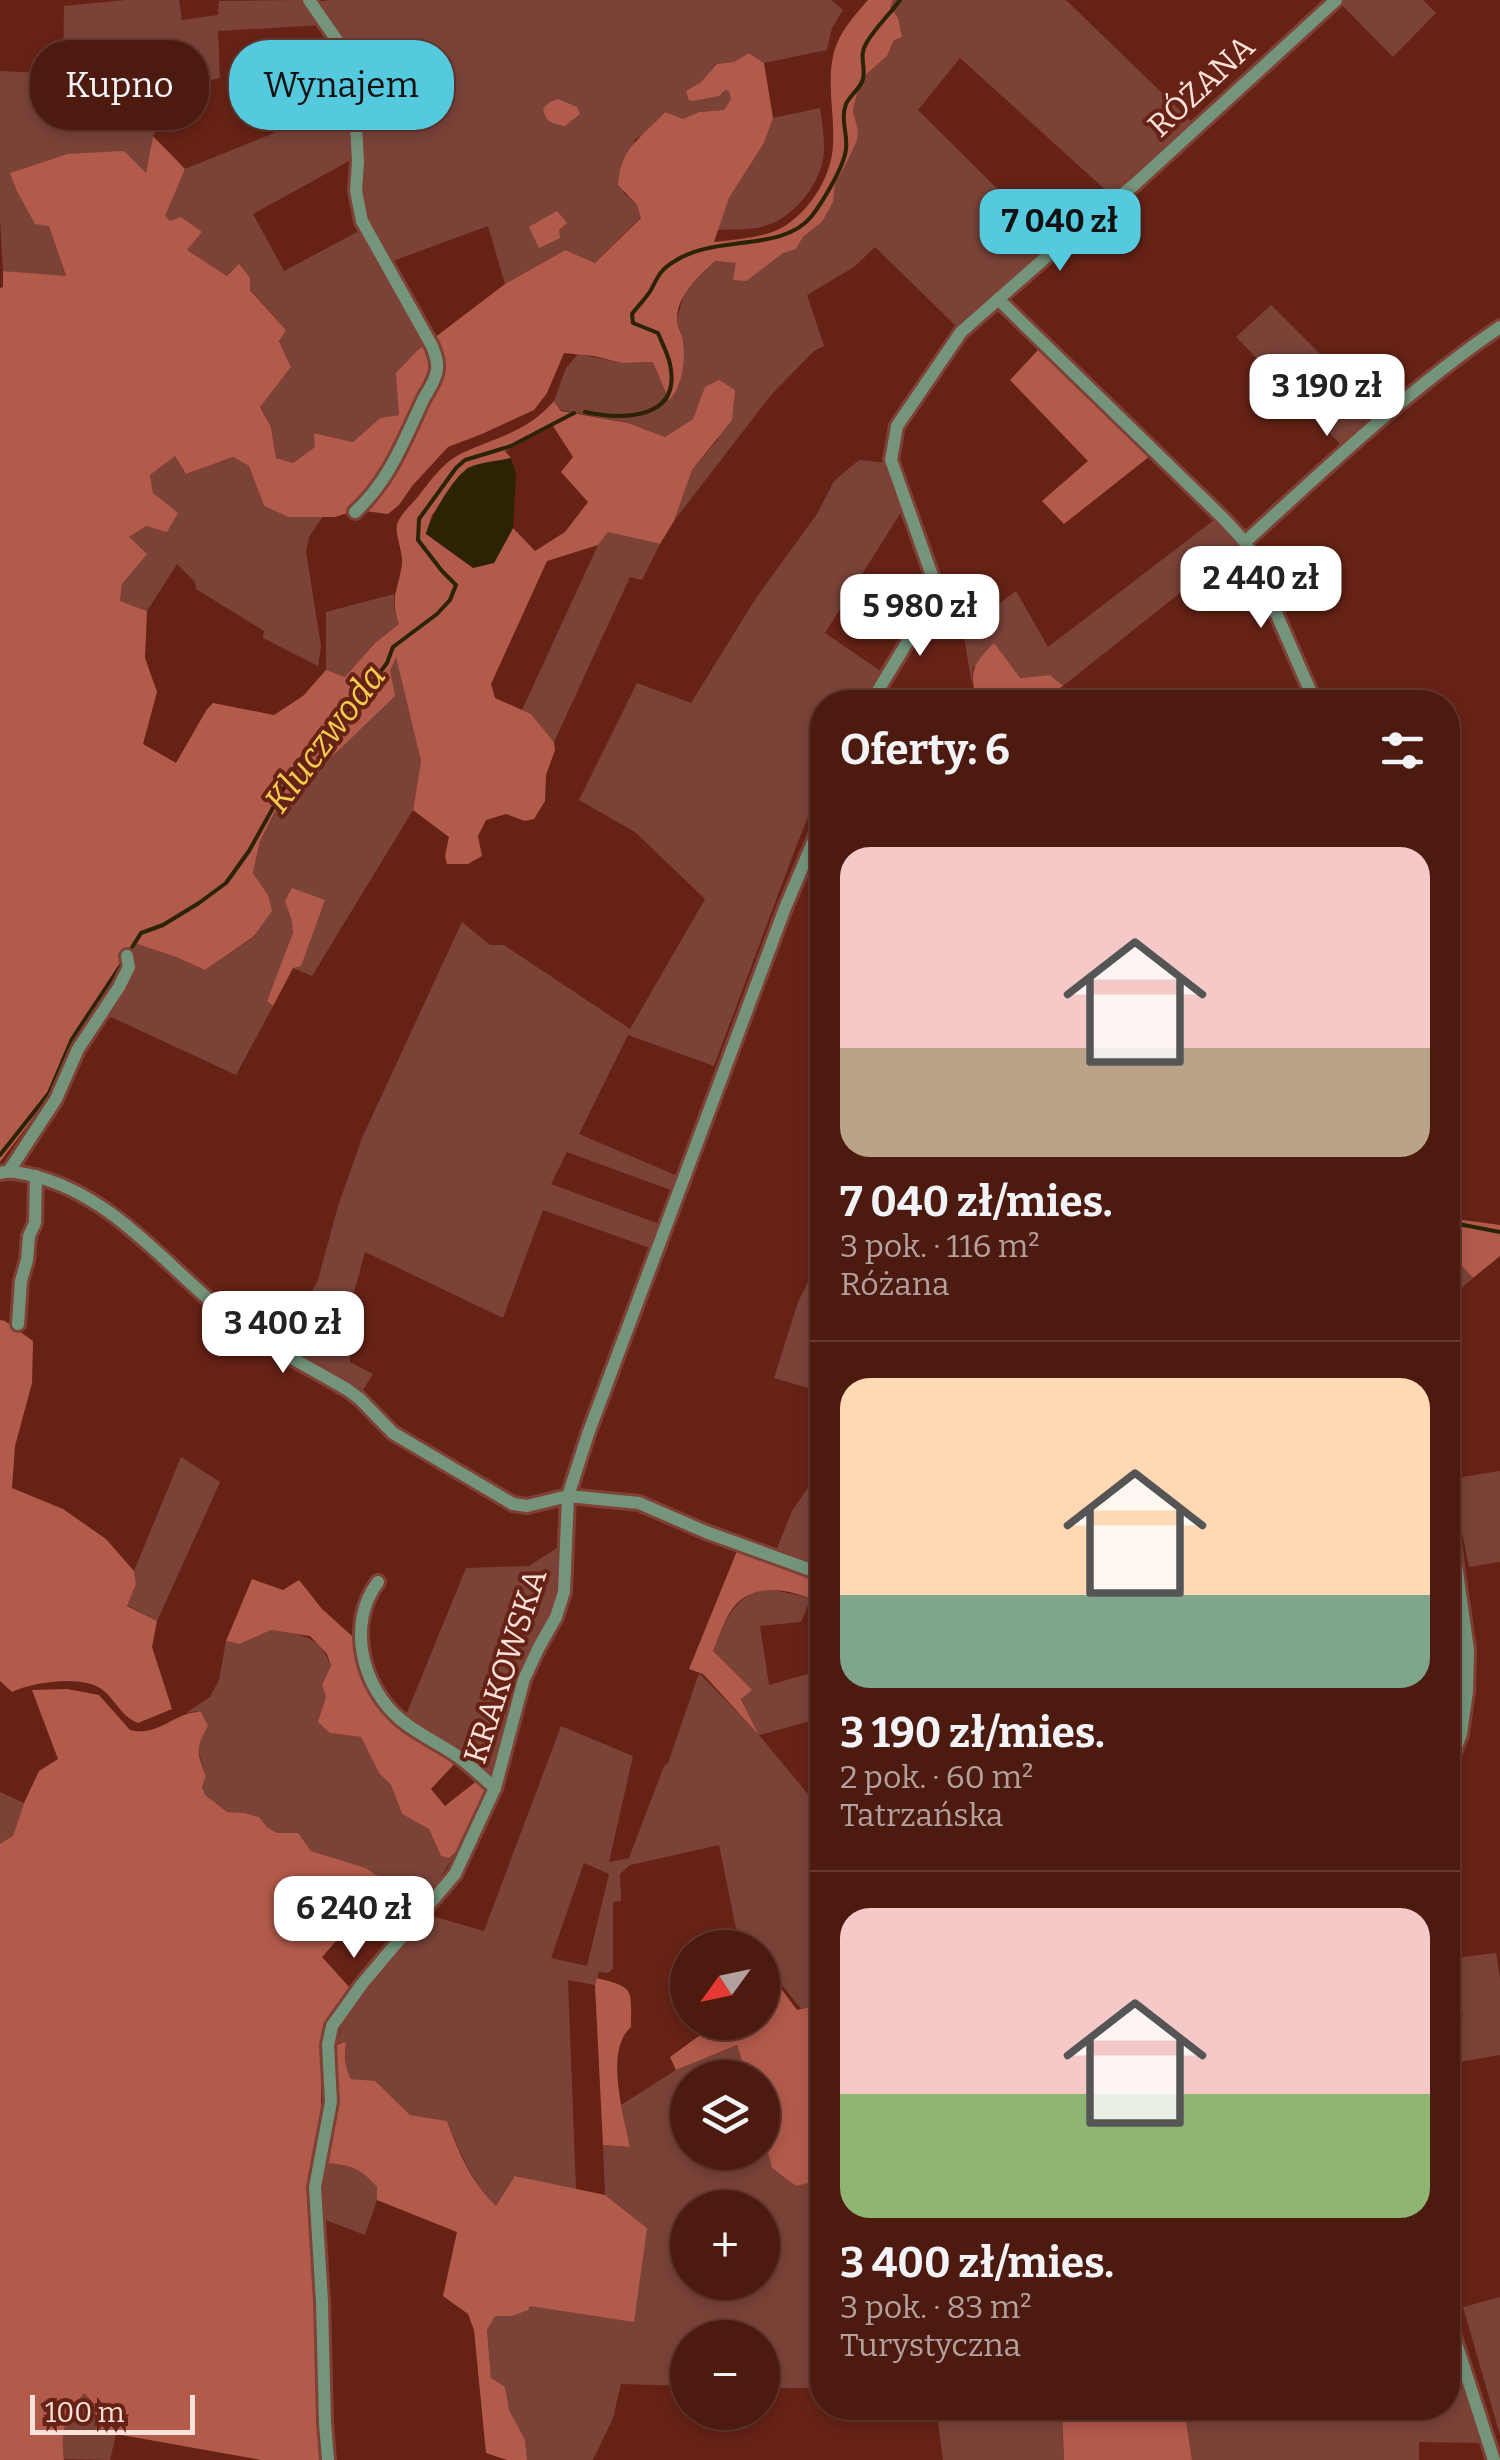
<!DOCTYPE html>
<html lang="pl">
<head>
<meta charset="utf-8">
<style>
  body { margin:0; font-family:Bitter,serif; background:#542319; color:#f1f3f6; height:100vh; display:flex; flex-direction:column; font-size:38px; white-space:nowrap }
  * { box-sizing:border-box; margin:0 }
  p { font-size:32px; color:#b3a19f }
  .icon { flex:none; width:55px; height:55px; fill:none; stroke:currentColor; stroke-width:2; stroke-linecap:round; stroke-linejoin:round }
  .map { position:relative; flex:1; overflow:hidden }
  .panel { position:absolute; left:810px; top:690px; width:650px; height:1730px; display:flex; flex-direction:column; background:#4d1a10; border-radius:40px; box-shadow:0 5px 15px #0003,0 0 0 2px #643830 }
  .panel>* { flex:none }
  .top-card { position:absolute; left:30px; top:40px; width:630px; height:90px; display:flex; gap:20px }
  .needle { width:65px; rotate:237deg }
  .tools { position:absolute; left:670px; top:1930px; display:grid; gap:20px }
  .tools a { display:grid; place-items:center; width:110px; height:110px; border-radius:50%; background:#4d1a10; box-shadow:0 5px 15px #0003,0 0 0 2px #643830; font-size:50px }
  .scale { position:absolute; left:30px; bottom:25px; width:165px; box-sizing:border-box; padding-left:10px; border:5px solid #fce1db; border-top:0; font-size:28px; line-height:35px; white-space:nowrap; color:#fce1db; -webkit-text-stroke:8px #672216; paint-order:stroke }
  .price { position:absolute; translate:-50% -85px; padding:0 22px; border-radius:20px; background:#fff; color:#222; font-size:32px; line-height:65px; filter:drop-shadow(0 2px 5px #0008) }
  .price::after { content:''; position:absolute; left:50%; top:60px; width:30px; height:22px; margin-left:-15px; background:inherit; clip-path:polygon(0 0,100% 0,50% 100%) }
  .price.active { background:#55cadf; color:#111 }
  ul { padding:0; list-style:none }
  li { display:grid; align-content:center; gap:20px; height:530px; padding:0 30px }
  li+li { border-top:2px solid #643830 }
  li span { display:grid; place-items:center; height:310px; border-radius:30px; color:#555 }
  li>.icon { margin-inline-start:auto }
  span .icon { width:180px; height:180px; fill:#fffc; stroke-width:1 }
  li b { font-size:42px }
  h2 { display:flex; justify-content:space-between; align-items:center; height:120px; padding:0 30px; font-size:42px }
  .chip { padding:0 35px; border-radius:40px; background:#4d1a10; box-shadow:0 5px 15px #0003,0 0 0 2px #643830; font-size:35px; line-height:90px }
  .chip.active { background:#55cadf; color:#111 }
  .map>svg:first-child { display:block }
  .green { fill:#7b4338; fill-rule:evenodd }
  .forest { fill:#b35b4b; fill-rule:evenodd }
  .water { fill:#2c2305 }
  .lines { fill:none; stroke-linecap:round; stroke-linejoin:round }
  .stream { stroke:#2c2305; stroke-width:4 }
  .street-casing { stroke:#7f4136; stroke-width:18 }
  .street { stroke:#74957c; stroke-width:12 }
  .labels { text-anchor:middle; stroke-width:8; stroke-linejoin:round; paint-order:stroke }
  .street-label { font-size:32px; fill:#fce1db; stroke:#672216 }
  .water-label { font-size:35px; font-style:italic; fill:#f4cd4e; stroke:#672216 }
</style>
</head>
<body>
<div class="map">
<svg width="1500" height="2460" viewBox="0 0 1500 2460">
  <rect width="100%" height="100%" fill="#672216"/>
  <g class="green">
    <path d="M 127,0 L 179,0 L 182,20 L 218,15 L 219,1 L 303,0 L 323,25 L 218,31 L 220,78 L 198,83 L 182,91 L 153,136 L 146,174 L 67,154 L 11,173 L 49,225 L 66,277 L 3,271 L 0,219 L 0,71 L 63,74 L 64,6 Z"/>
    <path d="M 328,0 L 831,0 L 843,10 L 832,28 L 827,50 L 764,63 L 749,53 L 735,62 L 717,64 L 700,83 L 729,91 L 731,99 L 724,110 L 699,112 L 683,120 L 665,112 L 646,133 L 635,139 L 623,192 L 637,205 L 641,217 L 595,263 L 565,250 L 505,284 L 488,226 L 390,262 L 363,215 L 357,67 L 354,56 L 317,2 Z"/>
    <path d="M 893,0 L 1066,0 L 1192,122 L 1110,194 L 960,58 L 918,110 L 1052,243 L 959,329 L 875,247 L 854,267 L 807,295 L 824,346 L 814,351 L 771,395 L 674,521 L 692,470 L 718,439 L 706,387 L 693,419 L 665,437 L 628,423 L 561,410 L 554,401 L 566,368 L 578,354 L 622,363 L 653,362 L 657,370 L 679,386 L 684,345 L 677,319 L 685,291 L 715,261 L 737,263 L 796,249 L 803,237 L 822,222 L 832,203 L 835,184 L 846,164 L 858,130 L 853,111 L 860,80 L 887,56 L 894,40 L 898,18 L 889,7 Z"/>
    <path d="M 1345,0 L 1423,0 L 1436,13 L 1393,57 L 1341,4 Z"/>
    <path d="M 345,60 L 349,73 L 349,161 L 253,214 L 284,271 L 357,232 L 364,235 L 427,346 L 399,415 L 380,418 L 353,442 L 315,433 L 315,447 L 293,463 L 276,458 L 271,427 L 260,406 L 291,367 L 279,340 L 286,330 L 250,289 L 239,265 L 227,276 L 187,250 L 202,232 L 170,221 L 164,216 L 185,169 L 326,112 L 319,80 Z"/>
    <path d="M 820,108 C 822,121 824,135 824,148 C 824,180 796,217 765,226 C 750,231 732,229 717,230 L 729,198 L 764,143 L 773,118 Z"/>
    <path d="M 1271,305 L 1378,412 L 1342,446 L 1236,337 Z"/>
    <path d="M 175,456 L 186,474 L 233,457 L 249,466 L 264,506 L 288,517 L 323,516 L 309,537 L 306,552 L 321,646 L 318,666 L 263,638 L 264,631 L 196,589 L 195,582 L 177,564 L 147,611 L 120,601 L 122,584 L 130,573 L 128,537 L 146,526 L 153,493 L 150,475 Z"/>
    <path d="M 859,460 L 887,463 L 903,509 L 825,633 L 882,672 L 860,702 L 822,702 L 822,782 L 794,852 L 714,1066 L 628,1035 L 579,1134 L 680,1177 L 673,1191 L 567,1152 L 551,1184 L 662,1225 L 653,1249 L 543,1210 L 503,1318 L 365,1252 L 353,1296 L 350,1362 L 373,1374 L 361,1393 L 283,1346 L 318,1280 L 338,1206 L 362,1138 L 462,922 L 490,945 L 504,945 L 630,1029 L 705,899 L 635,832 L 579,800 L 637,683 L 691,703 L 756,598 L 817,514 L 834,481 Z"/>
    <path d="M 1214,520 L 1239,546 L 1063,686 L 1050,675 L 1020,678 L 973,667 L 972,685 L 963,631 L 1016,591 L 1048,647 Z"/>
    <path d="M 608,532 L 660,544 L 642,580 L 630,577 L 554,742 L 531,714 L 522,710 L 598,545 Z"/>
    <path d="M 394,594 L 394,609 L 399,624 L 375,643 L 345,677 L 326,670 L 326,612 Z"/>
    <path d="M 396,655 L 421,761 L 413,810 L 312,976 L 293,968 L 325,901 L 285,901 C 289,911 294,922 293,932 C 292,952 275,981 267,1000 L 273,1006 L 236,1075 L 96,1010 L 137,944 L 176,957 L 205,970 L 254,937 L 268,895 L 253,873 L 260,841 L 280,802 L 310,774 L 390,671 Z"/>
    <path d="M 822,1234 L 822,1255 L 819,1261 L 822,1265 L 822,1392 L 774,1378 L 798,1302 L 818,1262 L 811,1256 Z"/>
    <path d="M 1448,1243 L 1459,1249 L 1461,1265 L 1473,1278 L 1448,1300 Z"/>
    <path d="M 822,1452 L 822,1570 L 776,1551 L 792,1511 L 813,1480 Z"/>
    <path d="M 181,1457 L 220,1482 L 157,1621 L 127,1605 L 136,1584 L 134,1571 Z"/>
    <path d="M 1500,1471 L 1500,1562 L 1469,1567 L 1450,1473 L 1462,1477 Z"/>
    <path d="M 560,1546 L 556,1598 L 514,1690 L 493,1778 L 422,1729 L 406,1715 L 466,1568 L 529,1566 Z"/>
    <path d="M 764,1588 L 811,1598 L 801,1622 L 760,1626 L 769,1685 L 822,1670 L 822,1718 L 759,1735 L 822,1811 L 822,2004 L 801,2009 L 763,1961 L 762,1948 L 752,1947 L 736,1928 L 719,1845 L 630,1865 L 620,1874 L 621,1901 L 613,1902 L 613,1969 L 608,1973 L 599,1972 L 595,1985 L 568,1980 L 576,2190 L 516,2176 L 496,2207 C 472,2182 460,2153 447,2121 L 410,2115 L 375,2082 L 351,2079 L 346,2071 L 346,2043 L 337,2044 L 344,2019 L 374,1980 L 432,1916 L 484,1931 L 561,1726 L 633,1756 L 609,1862 L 629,1858 L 664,1766 L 668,1763 L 699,1673 L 756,1731 L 741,1698 L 751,1690 L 713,1651 C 726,1622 731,1599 764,1588 ZM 584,1863 L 609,1874 L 587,1966 L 551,1958 Z"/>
    <path d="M 271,1630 C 301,1635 320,1634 331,1667 L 322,1685 L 326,1697 L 330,1733 L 361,1737 L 379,1773 L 391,1785 L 402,1814 L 429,1829 L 441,1856 L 449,1858 L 457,1851 L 423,1905 L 385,1877 L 376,1875 L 366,1868 L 310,1851 L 298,1833 L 277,1833 L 267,1827 L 259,1817 L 245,1813 L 227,1812 L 204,1795 L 202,1787 L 206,1776 C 197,1754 197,1734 197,1711 L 186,1713 L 210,1697 L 219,1680 L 226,1641 L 241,1644 Z"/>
    <path d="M 0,1792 L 24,1803 L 13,1837 L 0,1844 Z"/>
    <path d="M 1496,1953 L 1500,1978 L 1500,2055 L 1448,2064 L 1448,2020 L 1463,2017 L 1454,1958 Z"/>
    <path d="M 737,2045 L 747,2077 L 688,2078 L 688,2152 L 762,2152 L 763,2135 L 772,2168 L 796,2186 L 822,2180 L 822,2388 L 763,2388 L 762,2338 L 688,2338 L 687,2386 L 621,2384 L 613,2418 L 593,2460 L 527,2460 L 525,2440 L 508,2410 L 505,2387 L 491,2379 L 487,2330 L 495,2316 L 512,2316 L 530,2306 L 647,2228 L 605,2195 L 603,2145 L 630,2147 L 621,2105 L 676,2070 ZM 688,2208 L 762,2208 L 762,2282 L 688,2282 Z"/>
    <path d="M 326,2163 C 353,2166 359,2167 377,2187 L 377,2200 L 365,2235 L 323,2219 L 319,2190 Z"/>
    <path d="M 1500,2297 L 1500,2435 L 1463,2307 Z"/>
    <path d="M 1448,2340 L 1481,2443 L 1419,2442 L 1419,2460 L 1192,2460 L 1184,2408 L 1448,2408 Z"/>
    <path d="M 84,2392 L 94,2404 L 98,2429 L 113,2430 L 116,2434 L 110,2460 L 64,2459 C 60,2428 67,2418 84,2392 Z"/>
    <path d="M 936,2408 L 1062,2408 L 1064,2460 L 943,2460 Z"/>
  </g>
  <g class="forest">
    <path d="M 868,0 L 893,0 L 890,7 L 898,18 L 902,37 L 894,40 L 887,56 L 860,80 L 853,111 L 858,130 L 857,140 L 846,164 L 835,184 L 833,202 L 822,222 L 803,237 L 796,249 L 783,253 L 746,281 L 733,280 L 736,263 L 715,261 C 699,277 678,293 677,318 C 677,326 682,334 683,341 C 686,357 682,390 669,400 L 653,362 L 622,363 L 594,356 L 564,353 L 547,393 L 534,410 L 482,434 L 448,447 L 412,486 L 399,505 L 388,514 L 357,510 L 335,517 L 288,517 L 264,506 L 249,466 L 233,457 L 186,474 L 175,456 L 150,475 L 153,493 L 178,513 L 167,532 L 146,526 L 129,537 L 147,554 L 122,584 L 120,601 L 147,611 L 145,658 L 157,692 L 143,744 L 176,763 L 207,709 L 213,703 L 274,715 L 303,696 L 326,670 L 345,677 L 375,643 L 399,624 C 389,596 399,590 402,563 C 403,551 395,536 397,524 C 400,515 410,506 416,499 C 429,483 441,464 460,454 C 497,436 525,434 554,401 L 561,411 L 628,423 L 665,437 L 693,419 L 705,387 L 719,380 L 735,390 L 732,420 L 692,470 L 674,521 L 660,544 L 608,532 L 598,545 L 547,561 L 491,684 L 495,698 L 531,714 L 554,742 L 555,750 L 546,775 L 545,801 L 534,819 L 525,821 L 506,814 L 486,820 L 478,836 L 482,856 L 468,864 L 447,864 L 445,856 L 449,837 L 413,810 L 421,761 L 396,657 L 390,671 L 395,696 L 342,747 L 280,802 L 260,841 L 253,873 L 268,895 L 272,911 L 253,937 L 205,970 L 176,957 L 137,944 L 73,1049 L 51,1095 L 0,1162 L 0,288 L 3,287 L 3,271 L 66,276 L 49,226 L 35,224 L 17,191 L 10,173 L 67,154 L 124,151 L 146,173 L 153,136 L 185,169 L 165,216 L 170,221 L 181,217 L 202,232 L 187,250 L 227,276 L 239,264 L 250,278 L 250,290 L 286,330 L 279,341 L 291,367 L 260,407 L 271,427 L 276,458 L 293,463 L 315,447 L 314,433 L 353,442 L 380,418 L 399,415 L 396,373 L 417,351 L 505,284 L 565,250 L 595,263 L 641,218 L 637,205 L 618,185 C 620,147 643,137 665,112 L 683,119 L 699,112 L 724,110 L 731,99 L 729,91 L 725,90 L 719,96 L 693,101 L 689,100 L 686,91 L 700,83 L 717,64 L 734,62 L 749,53 L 764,63 L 773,118 L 764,143 L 729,198 L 714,242 C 732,240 757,238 775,231 C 806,218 832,178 833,145 C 835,113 826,83 834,52 C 840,31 854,16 868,0 ZM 553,426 L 573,457 L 561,472 L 588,502 L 565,532 L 535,551 L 513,528 L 494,563 L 426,534 L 432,515 L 467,468 L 511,458 L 505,451 Z"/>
    <path d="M 558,99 L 577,107 L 580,114 L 565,126 C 551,123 546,123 543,108 L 550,102 Z"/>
    <path d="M 557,211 L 567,223 L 559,230 L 560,238 L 539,248 L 529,227 Z"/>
    <path d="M 1038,350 L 1150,456 L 1064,524 L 1042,501 L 1088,461 L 1010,380 Z"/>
    <path d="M 994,643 L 1020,678 L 1050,675 L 1063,686 L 1041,702 L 977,702 C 969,672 972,665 994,643 Z"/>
    <path d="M 292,888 L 325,900 L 301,966 L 293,968 L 273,1006 L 267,1001 L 293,933 L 292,921 L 285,901 Z"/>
    <path d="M 1448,1218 L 1500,1225 L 1500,1256 L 1473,1278 L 1461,1265 L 1459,1249 L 1448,1243 Z"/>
    <path d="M 0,1320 L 5,1321 L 33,1341 L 32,1383 L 15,1446 L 12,1488 L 63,1509 L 106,1539 L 134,1571 L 136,1584 L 127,1606 L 157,1621 L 152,1647 L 172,1709 L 138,1723 C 121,1716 117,1702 104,1691 C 84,1674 33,1682 12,1692 L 0,1681 Z"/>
    <path d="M 737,1551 L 822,1582 L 822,1603 C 791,1590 750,1578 729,1614 C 723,1625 718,1639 713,1651 L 752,1690 L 741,1699 L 758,1734 L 703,1674 L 689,1669 Z"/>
    <path d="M 252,1579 L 283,1590 L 299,1580 L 322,1609 L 352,1636 L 371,1689 L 457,1761 L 431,1789 L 445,1806 L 478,1780 L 485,1790 L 458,1850 L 449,1858 L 441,1856 L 429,1829 L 402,1814 L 391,1785 L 379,1773 L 361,1737 L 330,1733 L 318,1722 L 326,1697 L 322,1685 L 331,1666 L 327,1654 L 310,1636 L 271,1630 L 240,1644 L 226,1641 Z"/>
    <path d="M 67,1689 L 99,1695 L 130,1730 C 160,1737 175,1711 201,1712 L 208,1726 C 195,1748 197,1753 206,1776 L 202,1787 L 205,1795 L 227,1812 L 245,1813 L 259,1817 L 267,1827 L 277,1833 L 298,1833 L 311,1851 L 366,1868 L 376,1875 L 385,1877 L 423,1905 L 396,1938 L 359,1915 L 322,1957 L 351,1989 L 325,2041 L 321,2069 L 321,2114 L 312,2164 L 324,2460 L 261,2460 L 116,2434 L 113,2430 L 98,2429 L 94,2404 L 84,2393 C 66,2418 60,2428 64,2460 L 0,2460 L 0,1844 L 13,1836 L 24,1803 L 39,1771 L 58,1759 L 32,1690 Z"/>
    <path d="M 763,1964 L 797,2010 L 822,2004 L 822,2180 L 796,2186 L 772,2168 L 763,2135 L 762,2078 L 747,2077 L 737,2045 L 676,2070 L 670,2057 L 710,2028 L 715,2023 L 762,2022 Z"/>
    <path d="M 597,1978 C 635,1988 631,1988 631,2027 C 604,2050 624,2116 630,2147 L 603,2145 L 595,1985 Z"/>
    <path d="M 346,2042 C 345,2055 344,2067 351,2079 L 375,2081 L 410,2115 L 447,2121 C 459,2153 471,2182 496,2206 L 515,2176 L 605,2195 L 647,2228 L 634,2322 L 530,2306 L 528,2310 L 512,2316 L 495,2316 L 487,2330 L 491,2378 L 505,2387 L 509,2410 L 525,2440 L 527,2460 L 507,2460 L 486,2453 L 474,2330 L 468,2314 L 443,2296 L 457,2232 L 377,2200 L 377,2187 C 359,2167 353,2166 326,2163 L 338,2087 L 337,2045 Z"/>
    <path d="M 1062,2408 L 1184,2408 L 1192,2460 L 1064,2460 Z"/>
  </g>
  <path class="water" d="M 511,458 L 516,474 L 513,528 L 494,563 L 473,568 L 426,534 C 430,517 455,474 470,467 C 482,462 498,461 511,458 Z"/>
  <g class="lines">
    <g class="stream">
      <path d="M 585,412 C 623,420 682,420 670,364 C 668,354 662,343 658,333 L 633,323 L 632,314 C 638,306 646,298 651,290 C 658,276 661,269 675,261 C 714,235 782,252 811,217 C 822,203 844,167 846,149 C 848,133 840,120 846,104 C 850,95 861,88 863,79 C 866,66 858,55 867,42 C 876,27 890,14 900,0"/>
      <path d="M 128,954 L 141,933 L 163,925 L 199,903 L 226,883 L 249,851 L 299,761 L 332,723 L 356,704 L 387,663 L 393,647 L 437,614 L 450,600 L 456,585 L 442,571 L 418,540 L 419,519 L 456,468 L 465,460 L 511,446 L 574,413"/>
      <path d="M 0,1155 L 49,1093 L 72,1039 L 123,962"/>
      <path d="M 1448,1222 L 1500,1232"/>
    </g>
    <defs>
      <g id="street">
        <path d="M 309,0 L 343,49 L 353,70 L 358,162 L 356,191 L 362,221 L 432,346 C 435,354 438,361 437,369 C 436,380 429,389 424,398 C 404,440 390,480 355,512"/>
        <path d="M 998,299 L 1222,517 L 1245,542 L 1315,702"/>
        <path d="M 1245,542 C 1327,467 1408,390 1500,327"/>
        <path d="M 871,702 L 934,598 L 935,584 L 891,460 L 897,426 L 961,332 L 1053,251 L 1134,185 L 1336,0"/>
        <path d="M 9,1171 L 56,1099 L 78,1049 L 119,987 L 129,967 L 127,956"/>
        <path d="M 0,1173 C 11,1170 20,1173 30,1175 C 115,1194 170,1272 236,1322 C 270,1348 311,1368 348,1390 L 360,1399 L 393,1433 L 513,1504 L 527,1506 L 568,1496 L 639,1503 L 706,1532 L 822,1574"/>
        <path d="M 18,1324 L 21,1281 L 27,1260 L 29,1236 L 35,1223 L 36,1176"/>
        <path d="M 1448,1507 L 1468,1650 L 1467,1691 L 1461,1734 L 1448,1768"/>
        <path d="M 378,1582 C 346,1624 362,1688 401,1720 C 419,1735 441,1744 460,1758 C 472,1767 483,1778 495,1788"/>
        <path d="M 1448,2318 L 1494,2460"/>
        <path d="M 328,2460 L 325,2423 L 322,2302 L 315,2187 L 331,2102 L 328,2045 L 332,2026 L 362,1984 L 455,1874 L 495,1788 L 524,1679 L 539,1647 L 556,1617 L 564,1592 L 568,1496 L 588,1434 L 785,908 L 822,821"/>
      </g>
    </defs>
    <use href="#street" class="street-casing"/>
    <use href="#street" class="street"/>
  </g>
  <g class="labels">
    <g class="street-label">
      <text transform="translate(1201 86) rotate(-43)" y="11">RÓŻANA</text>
      <text transform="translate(505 1666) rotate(-72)" y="11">KRAKOWSKA</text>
    </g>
    <g class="water-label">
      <text transform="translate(325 738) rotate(-53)" y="12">Kluczwoda</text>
    </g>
  </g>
</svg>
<div class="tools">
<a><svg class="needle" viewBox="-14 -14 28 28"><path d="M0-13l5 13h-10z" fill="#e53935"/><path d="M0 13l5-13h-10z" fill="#b3a19f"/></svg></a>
<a><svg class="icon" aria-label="layers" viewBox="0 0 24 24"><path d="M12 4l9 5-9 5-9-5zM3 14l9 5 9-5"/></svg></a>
<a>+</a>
<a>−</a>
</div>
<div class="scale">100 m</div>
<b class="price active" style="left:1060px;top:274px">7 040 zł</b>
<b class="price" style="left:1327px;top:439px">3 190 zł</b>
<b class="price" style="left:1261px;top:631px">2 440 zł</b>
<b class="price" style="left:920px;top:659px">5 980 zł</b>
<b class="price" style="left:283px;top:1376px">3 400 zł</b>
<b class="price" style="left:354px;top:1961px">6 240 zł</b>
<div class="top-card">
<a class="chip">Kupno</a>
<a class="chip active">Wynajem</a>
</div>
<section class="panel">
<h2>Oferty: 6<svg class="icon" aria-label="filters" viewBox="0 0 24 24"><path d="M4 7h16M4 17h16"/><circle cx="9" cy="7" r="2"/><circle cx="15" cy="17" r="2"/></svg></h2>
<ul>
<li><span style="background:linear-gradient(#f6c9c9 65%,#b9a48a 0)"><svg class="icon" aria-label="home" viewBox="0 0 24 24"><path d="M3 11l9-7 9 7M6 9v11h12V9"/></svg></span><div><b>7 040 zł/mies.</b><p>3 pok. · 116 m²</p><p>Różana</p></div></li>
<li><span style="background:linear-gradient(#ffd9b3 70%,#7fa58c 0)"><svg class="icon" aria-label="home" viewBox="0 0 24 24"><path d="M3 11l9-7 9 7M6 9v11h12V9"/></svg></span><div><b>3 190 zł/mies.</b><p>2 pok. · 60 m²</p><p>Tatrzańska</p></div></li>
<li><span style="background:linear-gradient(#f6c9c9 60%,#8fb573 0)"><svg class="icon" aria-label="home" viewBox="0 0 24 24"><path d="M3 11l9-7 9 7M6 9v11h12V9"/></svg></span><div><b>3 400 zł/mies.</b><p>3 pok. · 83 m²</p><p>Turystyczna</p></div></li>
</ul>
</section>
</div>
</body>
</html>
